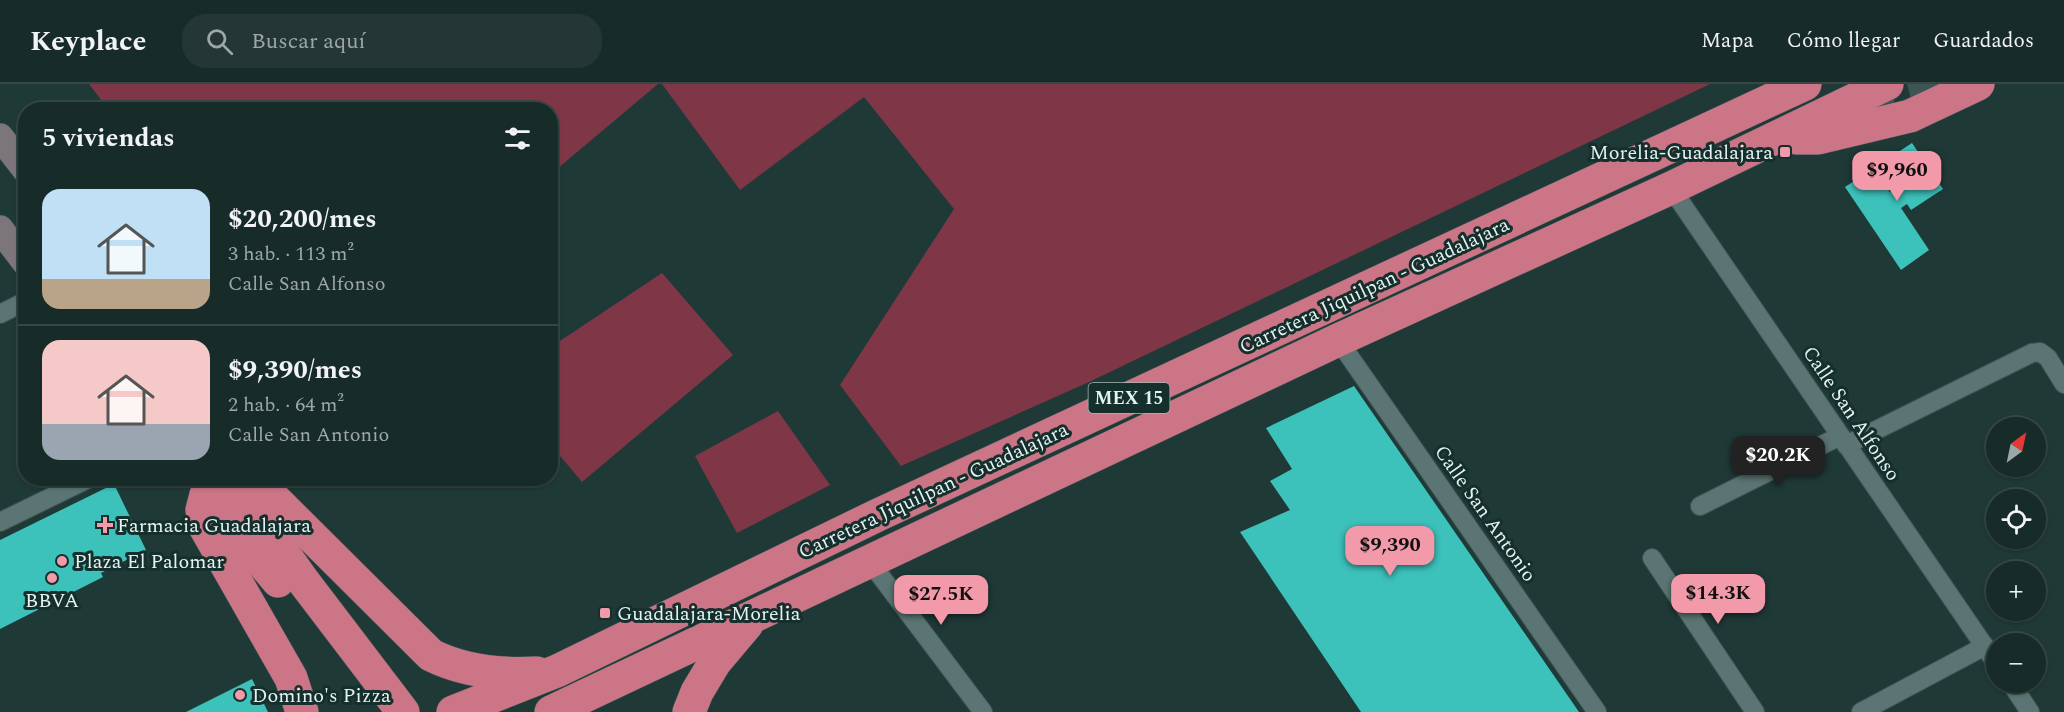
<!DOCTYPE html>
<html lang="es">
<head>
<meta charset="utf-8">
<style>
  body { margin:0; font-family:Spectral,serif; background:#243735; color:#f1f3f6; height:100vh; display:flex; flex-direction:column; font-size:22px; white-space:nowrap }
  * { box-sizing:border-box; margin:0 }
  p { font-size:20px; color:#9ea7a8 }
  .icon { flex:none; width:33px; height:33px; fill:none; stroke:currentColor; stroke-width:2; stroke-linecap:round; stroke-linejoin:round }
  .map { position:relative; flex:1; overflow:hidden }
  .drawer { position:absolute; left:18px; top:18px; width:540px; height:384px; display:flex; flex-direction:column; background:#172b29; border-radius:24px; box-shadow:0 2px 4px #0004,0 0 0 2px #364746 }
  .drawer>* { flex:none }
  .needle { width:39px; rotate:33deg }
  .controls { position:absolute; left:1986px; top:333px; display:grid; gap:12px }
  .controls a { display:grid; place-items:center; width:60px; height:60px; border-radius:50%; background:#172b29; box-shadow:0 2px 4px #0004,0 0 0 2px #364746; font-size:30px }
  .price { position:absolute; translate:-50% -51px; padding:0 14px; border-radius:12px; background:#f39aaa; color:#111; font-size:20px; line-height:39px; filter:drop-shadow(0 2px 3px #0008) }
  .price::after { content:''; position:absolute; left:50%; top:36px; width:18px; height:14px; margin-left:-9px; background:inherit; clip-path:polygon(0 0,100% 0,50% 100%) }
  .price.on { background:#222; color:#fff }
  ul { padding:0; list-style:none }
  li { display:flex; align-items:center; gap:18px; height:150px; padding:0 24px }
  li+li { border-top:2px solid #364746 }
  li span { display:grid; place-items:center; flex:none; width:168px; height:120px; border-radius:18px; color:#555 }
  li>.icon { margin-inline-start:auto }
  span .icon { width:72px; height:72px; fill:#fffc; stroke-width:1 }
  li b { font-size:26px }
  h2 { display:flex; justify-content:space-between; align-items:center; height:72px; padding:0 24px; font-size:26px }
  header { display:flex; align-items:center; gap:36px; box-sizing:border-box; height:84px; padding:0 30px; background:#172b29; border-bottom:2px solid #364746 }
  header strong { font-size:28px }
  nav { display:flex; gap:33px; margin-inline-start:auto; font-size:21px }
  .search { width:420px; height:54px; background:#243735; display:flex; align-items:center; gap:15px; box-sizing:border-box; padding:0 21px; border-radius:24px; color:#9ea7a8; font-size:22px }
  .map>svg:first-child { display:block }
  .green { fill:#7f3747 }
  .building { fill:#3cc1bb }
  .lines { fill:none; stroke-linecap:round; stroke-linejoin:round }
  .highway-tunnel { stroke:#3d5553; stroke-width:33; stroke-dasharray:33 16; stroke-linecap:butt }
  .street-casing { stroke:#405756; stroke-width:20 }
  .secondary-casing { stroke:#405756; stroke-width:28 }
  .highway-casing { stroke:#405756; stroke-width:34 }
  .street { stroke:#5a7573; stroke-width:18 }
  .secondary { stroke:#7c7579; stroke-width:27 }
  .highway { stroke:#cb7586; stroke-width:33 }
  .poi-dot { fill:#f39aaa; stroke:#152f2d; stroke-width:2 }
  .labels { text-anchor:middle; stroke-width:6; stroke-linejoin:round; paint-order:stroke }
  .shield { fill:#152f2d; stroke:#a6b8b7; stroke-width:1.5 }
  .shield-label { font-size:18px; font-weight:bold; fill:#e4f3f2 }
  .poi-label { font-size:20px; fill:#e4f3f2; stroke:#152f2d; text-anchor:start }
  .street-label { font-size:20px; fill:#e4f3f2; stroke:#152f2d }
</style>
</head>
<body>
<header>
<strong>Keyplace</strong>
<div class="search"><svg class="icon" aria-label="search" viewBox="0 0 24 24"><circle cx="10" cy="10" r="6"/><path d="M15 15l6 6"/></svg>Buscar aquí</div>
<nav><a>Mapa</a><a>Cómo llegar</a><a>Guardados</a></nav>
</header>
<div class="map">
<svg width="2064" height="628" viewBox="0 0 2064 628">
  <rect width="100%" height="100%" fill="#1f3937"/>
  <g class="green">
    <path d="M 89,0 L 658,0 L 551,90 L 550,26 L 108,25 Z"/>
    <path d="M 662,0 L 1710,0 L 1089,298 L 901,382 L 840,301 L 954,125 L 864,13 L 740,106 Z"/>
    <path d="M 662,189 L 733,271 L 582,398 L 551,361 L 551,263 Z"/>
    <path d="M 778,327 L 830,401 L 737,449 L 695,372 Z"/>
  </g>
  <g class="building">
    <path d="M 1912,59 L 1943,105 L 1911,126 L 1907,120 L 1901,124 L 1929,166 L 1901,186 L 1845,103 L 1874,84 L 1890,108 L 1896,104 L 1880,80 Z"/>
    <path d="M 1354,302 L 1579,628 L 1361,628 L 1240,448 L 1290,426 L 1270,397 L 1292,385 L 1266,344 Z"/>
    <path d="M 114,400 L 146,466 L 101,489 L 103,493 L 0,545 L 0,456 Z"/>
    <path d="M 252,595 L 268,628 L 186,628 Z"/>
  </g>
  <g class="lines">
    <path class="highway-tunnel" d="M 1865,0 C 1899,22 1907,17 1941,0"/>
    <defs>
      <g id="street">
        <path d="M 1671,104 L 1996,579"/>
        <path d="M 0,230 L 26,217"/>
        <path d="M 1338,256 L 1597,628"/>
        <path d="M 1846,361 L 2032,269 L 2040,268 L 2048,274 L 2064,300"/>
        <path d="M 1700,422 L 1840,352"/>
        <path d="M 0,438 L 90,394"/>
        <path d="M 1652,474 L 1755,628"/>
        <path d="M 870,478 L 983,628"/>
        <path d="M 2010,598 L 2030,628"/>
        <path d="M 1861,628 L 1985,562"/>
      </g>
      <g id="secondary">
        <path d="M 0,53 L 26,86"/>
        <path d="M 0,145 L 26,179"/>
      </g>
      <g id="highway">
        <path d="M 1797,54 L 1818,54 L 1910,32 L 1978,0"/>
        <path d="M 253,394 L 431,571 C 463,587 501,591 537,589"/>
        <path d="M 206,411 L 278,497"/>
        <path d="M 302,628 L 291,594 L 205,443 L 202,426 L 206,411 L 215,401 L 221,399 L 234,404 L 250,422 L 304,498 L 403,628"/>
        <path d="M 453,628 L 557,587 L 880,430 L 1805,0"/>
        <path d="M 551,628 L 1338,256 L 1671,104 L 1887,0"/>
        <path d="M 689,628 L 697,608 L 715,578 L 747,540"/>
      </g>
    </defs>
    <use href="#street" class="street-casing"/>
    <use href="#secondary" class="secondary-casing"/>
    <use href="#highway" class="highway-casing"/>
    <use href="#street" class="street"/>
    <use href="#secondary" class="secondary"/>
    <use href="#highway" class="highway"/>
  </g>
  <g class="poi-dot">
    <rect x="1779" y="62" width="12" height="12" rx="3"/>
    <path d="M102 432h6v6h6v6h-6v6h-6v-6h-6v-6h6z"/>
    <circle cx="62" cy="477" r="6"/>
    <circle cx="52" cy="494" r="6"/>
    <rect x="599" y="523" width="12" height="12" rx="3"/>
    <circle cx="240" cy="611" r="6"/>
  </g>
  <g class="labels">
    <rect class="shield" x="1088.5" y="299" width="81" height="30" rx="4.5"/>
    <g class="shield-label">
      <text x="1129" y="320">MEX 15</text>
    </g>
    <g class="poi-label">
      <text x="1773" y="75" text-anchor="end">Morelia-Guadalajara</text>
      <text x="117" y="448">Farmacia Guadalajara</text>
      <text x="74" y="484">Plaza El Palomar</text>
      <text x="52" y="523" text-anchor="middle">BBVA</text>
      <text x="617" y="536">Guadalajara-Morelia</text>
      <text x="252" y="618">Domino's Pizza</text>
    </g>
    <g class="street-label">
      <text transform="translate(1374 201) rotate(-25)" y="7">Carretera Jiquilpan - Guadalajara</text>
      <text transform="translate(1852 329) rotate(56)" y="7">Calle San Alfonso</text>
      <text transform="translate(933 406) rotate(-25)" y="7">Carretera Jiquilpan - Guadalajara</text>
      <text transform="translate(1486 429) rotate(55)" y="7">Calle San Antonio</text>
    </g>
  </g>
</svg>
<div class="controls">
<a><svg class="needle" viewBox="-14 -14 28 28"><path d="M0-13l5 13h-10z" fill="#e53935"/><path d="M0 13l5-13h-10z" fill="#9ea7a8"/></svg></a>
<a><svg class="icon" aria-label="locate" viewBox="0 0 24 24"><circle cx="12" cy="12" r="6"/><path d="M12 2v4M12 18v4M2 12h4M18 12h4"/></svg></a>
<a>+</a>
<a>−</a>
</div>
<b class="price" style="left:1897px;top:118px">$9,960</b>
<b class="price on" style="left:1778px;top:403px">$20.2K</b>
<b class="price" style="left:1390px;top:493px">$9,390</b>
<b class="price" style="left:1718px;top:541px">$14.3K</b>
<b class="price" style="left:941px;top:542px">$27.5K</b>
<section class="drawer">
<h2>5 viviendas<svg class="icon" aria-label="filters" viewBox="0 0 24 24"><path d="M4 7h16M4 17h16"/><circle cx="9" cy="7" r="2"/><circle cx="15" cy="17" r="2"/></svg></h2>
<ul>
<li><span style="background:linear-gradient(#bfe0f5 75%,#b9a48a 0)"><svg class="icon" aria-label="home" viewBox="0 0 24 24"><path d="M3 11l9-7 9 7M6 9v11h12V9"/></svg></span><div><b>$20,200/mes</b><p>3 hab. · 113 m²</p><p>Calle San Alfonso</p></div></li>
<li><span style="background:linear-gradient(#f6c9c9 70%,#9aa5b1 0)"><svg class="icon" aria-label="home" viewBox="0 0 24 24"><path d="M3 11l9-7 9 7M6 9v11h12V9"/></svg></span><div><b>$9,390/mes</b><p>2 hab. · 64 m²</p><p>Calle San Antonio</p></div></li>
</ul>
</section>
</div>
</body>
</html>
